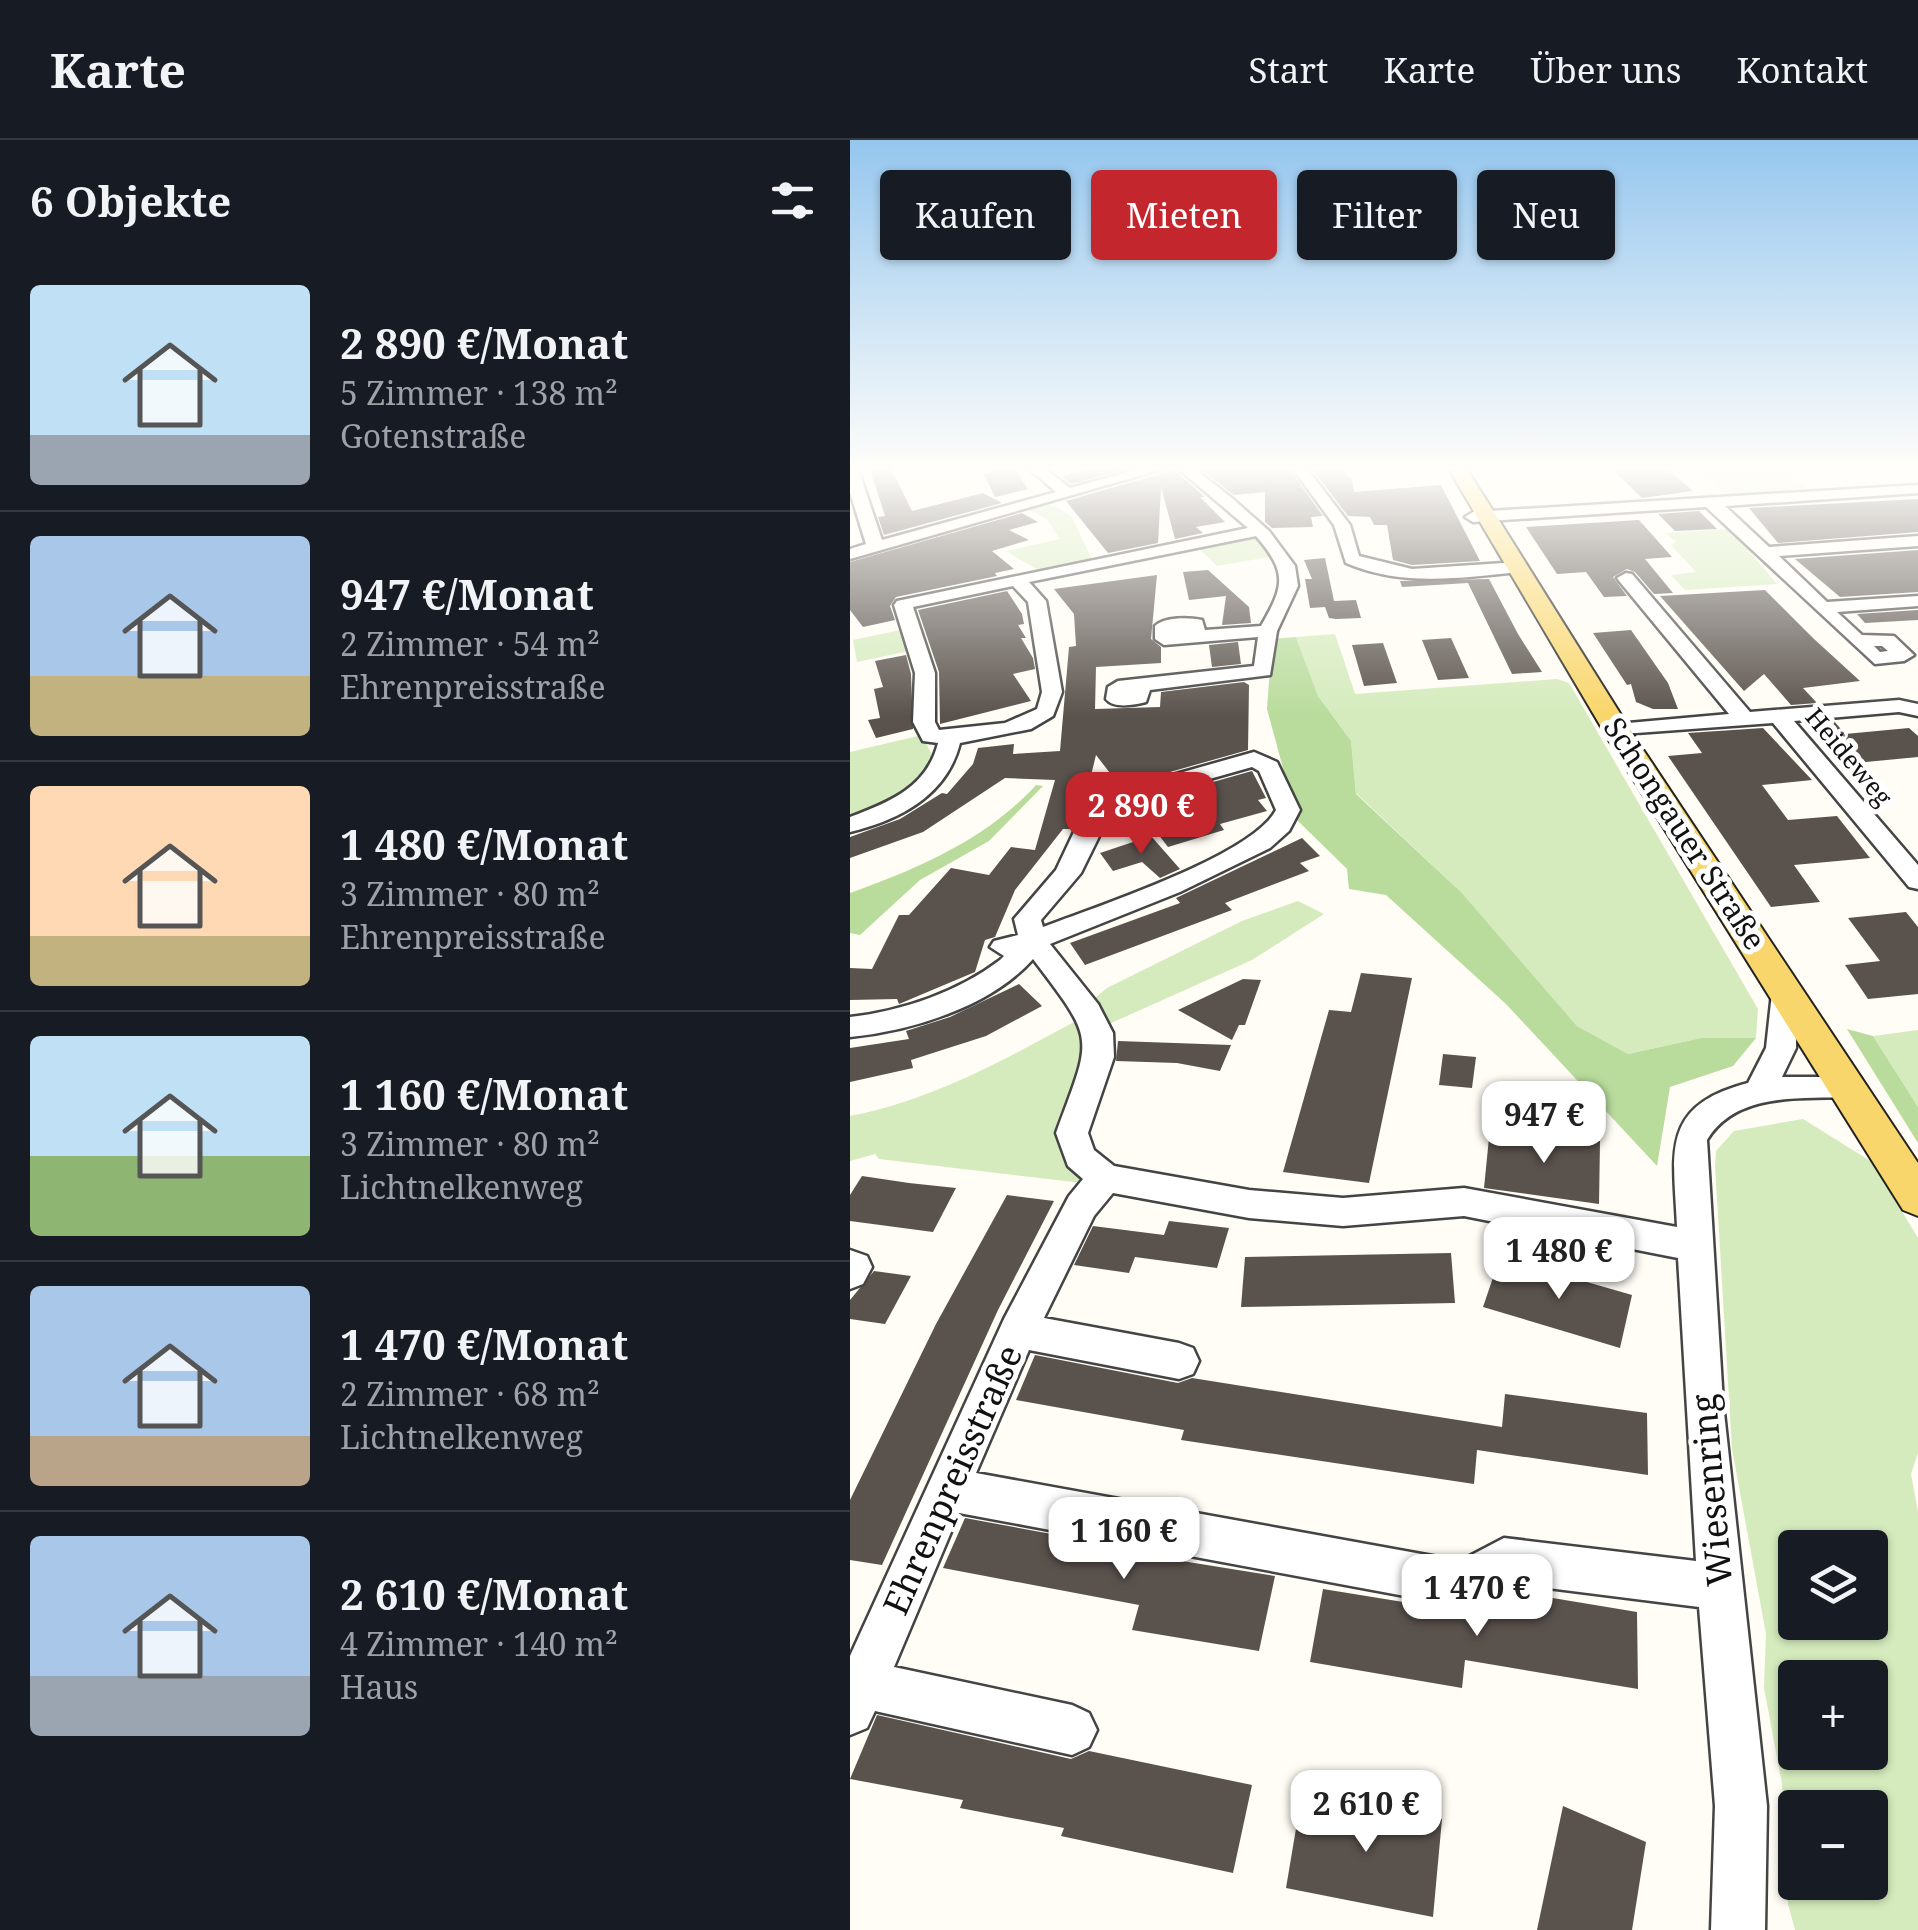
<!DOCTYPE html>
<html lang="de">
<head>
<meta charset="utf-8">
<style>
  body { margin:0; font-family:"Noto Serif",serif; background:#20242c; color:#f1f3f6; height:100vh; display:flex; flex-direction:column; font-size:38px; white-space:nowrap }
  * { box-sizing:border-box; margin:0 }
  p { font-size:32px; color:#9ea1a6 }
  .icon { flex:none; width:55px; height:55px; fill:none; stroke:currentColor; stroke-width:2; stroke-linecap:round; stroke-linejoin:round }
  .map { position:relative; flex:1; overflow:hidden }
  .side { display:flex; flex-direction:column; background:#171b24; width:850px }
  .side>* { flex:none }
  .banner { position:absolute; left:30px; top:30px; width:888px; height:90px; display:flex; gap:20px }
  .controls { position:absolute; left:928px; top:1390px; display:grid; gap:20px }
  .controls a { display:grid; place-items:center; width:110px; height:110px; border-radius:10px; background:#171b24; box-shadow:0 2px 8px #0004; font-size:50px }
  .price { position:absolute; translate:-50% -85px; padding:0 22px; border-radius:20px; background:#fff; color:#222; font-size:32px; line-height:65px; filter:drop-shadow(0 2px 5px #0008) }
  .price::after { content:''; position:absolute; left:50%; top:60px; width:30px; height:22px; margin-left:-15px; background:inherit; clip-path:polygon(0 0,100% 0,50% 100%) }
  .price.current { background:#c4262e; color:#fff }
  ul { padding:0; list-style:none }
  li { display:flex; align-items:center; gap:30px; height:250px; padding:0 30px }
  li+li { border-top:2px solid #363941 }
  li span { display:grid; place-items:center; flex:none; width:280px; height:200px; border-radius:10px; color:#555 }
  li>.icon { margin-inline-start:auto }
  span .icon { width:120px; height:120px; fill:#fffc; stroke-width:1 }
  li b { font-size:42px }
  h2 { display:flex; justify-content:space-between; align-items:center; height:120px; padding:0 30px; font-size:42px }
  .pill { padding:0 35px; border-radius:10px; background:#171b24; box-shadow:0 2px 8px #0004; font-size:35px; line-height:90px }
  .pill.current { background:#c4262e; color:#fff }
  header { display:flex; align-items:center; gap:60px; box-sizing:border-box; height:140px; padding:0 50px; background:#171b24; border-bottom:2px solid #363941 }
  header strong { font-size:48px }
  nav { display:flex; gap:55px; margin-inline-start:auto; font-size:35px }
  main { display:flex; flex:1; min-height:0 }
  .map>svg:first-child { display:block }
  .green { fill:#d5ebbd; fill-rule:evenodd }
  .forest { fill:#b9dc9c }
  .pitch { fill:#e6f2cf }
  .building { fill:#5a524d }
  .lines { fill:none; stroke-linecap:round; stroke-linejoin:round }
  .minor-casing { stroke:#444; stroke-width:5 }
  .major-casing { stroke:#222; stroke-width:4 }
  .minor { fill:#fff; fill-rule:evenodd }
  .major { fill:#f9d66b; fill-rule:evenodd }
  .labels { text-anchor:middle; stroke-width:10; stroke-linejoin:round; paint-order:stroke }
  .far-street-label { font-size:25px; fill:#111; stroke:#fff }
  .street-label { font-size:30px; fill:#111; stroke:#fff }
  .near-street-label { font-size:35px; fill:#111; stroke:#fff }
</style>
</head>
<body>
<header>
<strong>Karte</strong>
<nav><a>Start</a><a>Karte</a><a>Über uns</a><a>Kontakt</a></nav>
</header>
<main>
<section class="side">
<h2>6 Objekte<svg class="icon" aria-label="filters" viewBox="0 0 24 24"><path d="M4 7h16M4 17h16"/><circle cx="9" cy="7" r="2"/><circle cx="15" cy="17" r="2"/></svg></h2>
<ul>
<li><span style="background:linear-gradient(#bfe0f5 75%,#9aa5b1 0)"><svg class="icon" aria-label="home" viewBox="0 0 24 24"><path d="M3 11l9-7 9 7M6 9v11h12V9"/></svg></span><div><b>2 890 €/Monat</b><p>5 Zimmer · 138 m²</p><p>Gotenstraße</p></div></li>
<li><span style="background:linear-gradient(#a9c7e8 70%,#c2b280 0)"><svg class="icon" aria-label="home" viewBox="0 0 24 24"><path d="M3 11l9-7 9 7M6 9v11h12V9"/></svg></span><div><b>947 €/Monat</b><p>2 Zimmer · 54 m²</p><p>Ehrenpreisstraße</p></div></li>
<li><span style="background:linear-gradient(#ffd9b3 75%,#c2b280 0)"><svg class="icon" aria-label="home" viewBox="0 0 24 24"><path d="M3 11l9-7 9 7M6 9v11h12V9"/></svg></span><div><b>1 480 €/Monat</b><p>3 Zimmer · 80 m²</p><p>Ehrenpreisstraße</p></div></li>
<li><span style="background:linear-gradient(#bfe0f5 60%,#8fb573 0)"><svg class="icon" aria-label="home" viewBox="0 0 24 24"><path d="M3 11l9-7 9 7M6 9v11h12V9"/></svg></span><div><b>1 160 €/Monat</b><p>3 Zimmer · 80 m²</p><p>Lichtnelkenweg</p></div></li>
<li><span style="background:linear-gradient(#a9c7e8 75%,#b9a48a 0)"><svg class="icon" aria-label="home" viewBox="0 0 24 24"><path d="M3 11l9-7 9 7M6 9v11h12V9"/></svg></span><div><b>1 470 €/Monat</b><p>2 Zimmer · 68 m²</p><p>Lichtnelkenweg</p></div></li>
<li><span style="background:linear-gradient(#a9c7e8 70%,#9aa5b1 0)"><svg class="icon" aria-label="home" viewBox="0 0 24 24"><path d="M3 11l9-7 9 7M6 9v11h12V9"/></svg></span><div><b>2 610 €/Monat</b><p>4 Zimmer · 140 m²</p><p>Haus</p></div></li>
</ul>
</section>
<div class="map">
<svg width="1068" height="1790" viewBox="0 0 1068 1790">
  <rect width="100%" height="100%" fill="#fffdf5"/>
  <g class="green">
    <path d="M 187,364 L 205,366 L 222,377 L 243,422 L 193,433 L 156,411 L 210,399 L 197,379 L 174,368 Z"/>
    <path d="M 880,389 L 927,444 L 835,450 L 821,435 L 846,432 L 821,405 L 826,402 L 816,393 Z"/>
    <path d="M 407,395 L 425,416 L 367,426 L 346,406 Z"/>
    <path d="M 51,490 L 59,511 L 7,522 L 3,500 Z"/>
    <path d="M 485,494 L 505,554 L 707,539 L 719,543 L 908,869 L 906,898 L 851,898 L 778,914 L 727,886 L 612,753 L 506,653 L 501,601 L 468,556 L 446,497 Z"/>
    <path d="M 72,595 L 82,615 C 64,649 35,663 0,676 L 0,612 Z"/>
    <path d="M 448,761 L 474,774 L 402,820 L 250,888 L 238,864 L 257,848 L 392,781 Z"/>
    <path d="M 235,876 L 234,947 L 241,1044 L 29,1019 L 25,1014 L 0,1021 L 0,976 C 84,960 161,916 235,876 Z"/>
    <path d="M 1068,890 L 1068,967 L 1023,896 Z"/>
    <path d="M 953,979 L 1022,1022 L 1068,1098 L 1068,1313 L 1061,1334 L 1068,1372 L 1068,1790 L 945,1790 L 938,1764 L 932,1644 L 914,1548 L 916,1494 L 882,1309 L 865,1026 L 866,1011 L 884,991 ZM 945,1408 L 1020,1408 L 1020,1482 L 945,1482 ZM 945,1538 L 1020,1538 L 1020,1612 L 945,1612 ZM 945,1668 L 1020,1668 L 1020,1742 L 945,1742 Z"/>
  </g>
  <g class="forest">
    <path d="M 446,497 L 468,556 L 501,601 L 506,654 L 612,753 L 727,886 L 778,914 L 851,898 L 906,898 L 883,926 L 820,947 L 807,1026 L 656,864 L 536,755 L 499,749 L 497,729 L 447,680 L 417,569 L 422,499 Z"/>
    <path d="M 186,645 L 193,646 L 139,701 L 70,740 L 10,795 L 0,793 L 0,753 C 67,729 137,699 186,645 Z"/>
    <path d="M 997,889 L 1023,896 L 1068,967 L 1068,1003 Z"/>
  </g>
  <path class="pitch" d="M 843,326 L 964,326 L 972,332 L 938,334 L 956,348 L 877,356 Z"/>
  <g class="building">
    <path d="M 19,326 L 40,326 L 62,371 L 133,353 L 152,363 L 34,395 L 28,377 L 35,376 Z"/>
    <path d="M 138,326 L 163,326 L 178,349 L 145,357 L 133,333 L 142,332 Z"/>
    <path d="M 254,326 L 288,326 L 221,344 L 211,336 Z"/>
    <path d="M 347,326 L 437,326 L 473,376 L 461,377 L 463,387 L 422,388 L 415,382 L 415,352 L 384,355 Z"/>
    <path d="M 789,326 L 814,326 L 843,351 L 792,358 L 761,328 Z"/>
    <path d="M 491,328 L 502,340 L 504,352 L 591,345 L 630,421 L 562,425 L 543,420 L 537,385 L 524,385 L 520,377 L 498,376 L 463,330 Z"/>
    <path d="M 324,330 L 355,357 L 350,357 L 375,382 L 346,387 L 353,393 L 325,399 L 311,347 L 308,403 L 258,413 L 216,361 Z"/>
    <path d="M 1068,359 L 1068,392 L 928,403 L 899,368 Z"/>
    <path d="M 849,371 L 867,389 L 825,391 L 808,374 Z"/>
    <path d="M 172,373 L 188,382 L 159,390 L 179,400 L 142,411 L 164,429 L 145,433 L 147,436 L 46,457 L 40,466 L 45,480 L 13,487 L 0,470 L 0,422 Z"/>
    <path d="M 789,380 L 822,417 L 795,419 L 823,453 L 804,454 L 785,432 L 777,429 L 763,437 L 777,456 L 754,457 L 736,432 L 707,434 L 676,387 Z"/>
    <path d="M 1068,410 L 1068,452 L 990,457 L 945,419 Z"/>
    <path d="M 475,418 L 484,461 L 506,460 L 511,478 L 486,479 L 479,478 L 475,467 L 460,468 L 455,439 L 462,439 L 454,420 Z"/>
    <path d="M 358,430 L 399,467 L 401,483 L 372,485 L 376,456 L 339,460 L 333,432 Z"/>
    <path d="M 307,435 L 301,499 L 311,507 L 311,523 L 246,527 L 245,569 L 310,567 L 311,552 L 394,542 L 399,545 L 398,610 L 270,646 L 246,615 L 233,668 L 221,689 L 213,689 L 165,750 L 145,797 L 135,800 L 125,832 L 49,864 L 47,859 L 0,860 L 0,828 L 22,829 L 49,775 L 59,775 L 101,728 L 139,735 L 161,707 L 185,710 L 205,640 L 155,638 L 73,692 L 0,718 L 0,697 L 50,679 L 92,653 L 97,654 L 123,624 L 128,608 L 164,604 L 163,614 L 210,611 L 219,507 L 226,506 L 224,474 L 204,449 Z"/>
    <path d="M 639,439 L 668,494 L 692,532 L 662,534 L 618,443 L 552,447 L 550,441 Z"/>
    <path d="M 915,450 L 963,498 L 1010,541 L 953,548 L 967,563 L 941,565 L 914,534 L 894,551 L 810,456 Z"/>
    <path d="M 157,451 L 172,474 L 174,484 L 168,485 L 176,498 L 171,498 L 183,518 L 185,529 L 163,534 L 181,561 L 90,584 L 89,532 L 68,470 Z"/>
    <path d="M 1068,470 L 1068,480 L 1015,483 L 1007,474 Z"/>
    <path d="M 781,490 L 818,543 L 828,569 L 803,569 L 786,562 L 781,544 L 777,545 L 743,493 Z"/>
    <path d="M 601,498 L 619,538 L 588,540 L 572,500 Z"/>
    <path d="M 388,502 L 391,524 L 362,527 L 359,505 Z"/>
    <path d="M 533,503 L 547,543 L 514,546 L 502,505 Z"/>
    <path d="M 56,515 L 61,534 L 63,589 L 26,598 L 18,580 L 30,578 L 24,549 L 33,547 L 25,521 Z"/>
    <path d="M 984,581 L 995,594 L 1059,588 L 1068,596 L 1068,617 L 995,624 L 958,584 Z"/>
    <path d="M 913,588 L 962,640 L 912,645 L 938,680 L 987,676 L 1020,718 L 944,725 L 970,762 L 921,767 L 818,616 L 852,613 L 838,593 Z"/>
    <path d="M 402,631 L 416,658 L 408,660 L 417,671 L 370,684 L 374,690 L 318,707 L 285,664 Z"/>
    <path d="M 301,696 L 330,729 L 310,738 L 292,722 L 263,731 L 250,713 Z"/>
    <path d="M 452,698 L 470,716 L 450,723 L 459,731 L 375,763 L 382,770 L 235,825 L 220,803 L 330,763 L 326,758 Z"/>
    <path d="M 1056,772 L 1068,787 L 1068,854 L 1018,859 L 995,825 L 1030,821 L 998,778 Z"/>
    <path d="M 511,833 L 562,838 L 519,1043 L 433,1032 L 479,870 L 501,872 Z"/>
    <path d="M 393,839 L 411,840 L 395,885 L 389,885 L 382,900 L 328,870 Z"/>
    <path d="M 169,844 L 192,866 L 136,896 L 61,920 L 63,928 L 0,942 L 0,908 L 59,899 L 56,891 L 100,877 Z"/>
    <path d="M 268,901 L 381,905 L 370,931 L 327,923 L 266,921 Z"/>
    <path d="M 593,914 L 626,917 L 622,948 L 589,945 Z"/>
    <path d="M 640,988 L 750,1001 L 749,1064 L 634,1048 Z"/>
    <path d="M 12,1036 L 59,1043 L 106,1048 L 83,1092 L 0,1081 L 0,1055 Z"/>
    <path d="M 157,1055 L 204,1061 L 148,1170 L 32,1425 L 0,1420 L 0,1360 L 86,1184 Z"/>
    <path d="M 319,1081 L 379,1088 L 367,1128 L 285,1117 L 279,1133 L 224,1125 L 243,1086 L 314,1095 Z"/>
    <path d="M 601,1113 L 605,1163 L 391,1167 L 395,1117 Z"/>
    <path d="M 650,1117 L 782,1155 L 770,1208 L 633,1167 Z"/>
    <path d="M 24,1131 L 61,1136 L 35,1184 L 0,1179 L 0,1160 Z"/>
    <path d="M 185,1215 L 328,1243 L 342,1238 L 652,1287 L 655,1254 L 797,1273 L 798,1335 L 627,1310 L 624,1344 L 331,1300 L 334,1290 L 166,1260 Z"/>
    <path d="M 115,1378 L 272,1407 L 270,1411 L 425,1436 L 409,1511 L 282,1490 L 289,1465 L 93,1428 Z"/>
    <path d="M 473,1449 L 652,1478 L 654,1450 L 787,1472 L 788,1549 L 615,1520 L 612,1548 L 460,1522 Z"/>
    <path d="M 27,1575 L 221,1619 L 239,1611 L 402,1645 L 383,1733 L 211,1696 L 214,1688 L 110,1668 L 113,1660 L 0,1639 Z"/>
    <path d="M 452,1653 L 592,1679 L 583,1777 L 436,1748 Z"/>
    <path d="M 713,1666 L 796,1702 L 782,1790 L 687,1790 Z"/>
  </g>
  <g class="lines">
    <defs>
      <g id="minor">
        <path d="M 0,326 L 7,326 L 32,400 L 206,352 L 176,326 L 191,326 L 220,348 L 301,326 L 323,326 L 0,419 L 0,409 L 16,404 L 0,352 Z"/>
        <path d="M 325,326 L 341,326 L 383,359 L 419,391 L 445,426 L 448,446 L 427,491 L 420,535 L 300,550 L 296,562 C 284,565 264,569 256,559 L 258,547 L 268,541 L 404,526 L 408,497 L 314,505 L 305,499 L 305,486 C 314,477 338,477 352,480 L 355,490 L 411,486 C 434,446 438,433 406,396 L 179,442 L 196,461 L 212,552 L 203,576 L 181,589 L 110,603 C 97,655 50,680 0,692 L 0,677 C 40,662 77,647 88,603 L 73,601 L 63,582 L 65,533 L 44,465 L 47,461 L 398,388 ZM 163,446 L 178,462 L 192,552 L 187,569 L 155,583 L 89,590 L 85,582 L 85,533 L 63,467 Z"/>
        <path d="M 441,326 L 455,326 L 500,385 L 509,416 L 562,429 L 669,422 L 677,427 L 669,432 C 610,438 552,447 496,423 L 484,385 Z"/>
        <path d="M 1068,345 L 1068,353 L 875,366 L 919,407 L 1068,396 L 1068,406 L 929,416 L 977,462 L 1068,456 L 1068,466 L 987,472 L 1012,495 L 1044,496 L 1064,515 L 1054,521 L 1025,524 L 856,367 L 623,382 L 615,377 L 623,372 ZM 1024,506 L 1032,506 L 1038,511 L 1030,512 Z"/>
        <path d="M 776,433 L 782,434 L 900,572 L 1049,560 L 1068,564 L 1068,576 L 1049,572 L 944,581 L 1068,725 L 1068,749 L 1059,747 L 923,583 L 759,595 L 759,585 L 767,584 L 879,574 L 770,442 L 767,438 Z"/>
        <path d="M 404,612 L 427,622 L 450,670 L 439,691 L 420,708 L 330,752 L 200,804 L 248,864 L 263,893 L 264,917 L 238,993 L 244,1010 L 264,1026 L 399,1050 L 493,1058 L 614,1048 L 827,1087 C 824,1013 809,966 898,943 L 916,908 L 923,844 L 943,844 L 947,851 L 946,908 L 932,937 L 1010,937 L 1015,945 L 1010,953 L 999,957 C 950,959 886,952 857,1000 L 873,1263 L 917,1666 L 915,1790 L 861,1790 L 865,1666 L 849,1467 L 658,1443 L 614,1467 L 109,1373 L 44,1527 L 222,1565 L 239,1573 L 247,1590 L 239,1607 L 222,1615 L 25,1571 L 17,1588 L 0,1595 L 0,1516 L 154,1179 L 219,1056 L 233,1039 L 218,1026 L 206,993 C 242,895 247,903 183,819 C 141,867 61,891 0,897 L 0,877 C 52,871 108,852 150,820 L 154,816 L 140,807 L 144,801 L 168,795 L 164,779 L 206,730 L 232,675 L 248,656 ZM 402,627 L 409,631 L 426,670 C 402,716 245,767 193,787 L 191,780 L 231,733 L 264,666 ZM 263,1053 L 399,1078 L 493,1086 L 614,1076 L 828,1118 L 846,1421 L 654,1398 L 610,1421 L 126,1333 L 179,1210 L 329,1239 L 343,1234 L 349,1221 L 343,1208 L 329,1203 L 194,1178 L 244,1076 Z"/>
        <path d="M 0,1110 L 17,1116 L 22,1127 L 13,1144 L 0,1149 Z"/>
      </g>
      <path id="major" d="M 597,326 L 615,326 L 788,602 L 1068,1023 L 1068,1076 L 1053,1070 L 760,602 Z"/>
    </defs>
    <use href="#minor" class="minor-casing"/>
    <use href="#major" class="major-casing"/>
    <use href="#minor" class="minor"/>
    <use href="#major" class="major"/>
  </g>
  <linearGradient id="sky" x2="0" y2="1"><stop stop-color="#95c6ee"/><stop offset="0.57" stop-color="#fffefa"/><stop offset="1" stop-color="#fffefa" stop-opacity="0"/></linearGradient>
  <rect width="1068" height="576" fill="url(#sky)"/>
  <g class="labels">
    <g class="far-street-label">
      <text transform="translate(999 617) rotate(50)" y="9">Heideweg</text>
    </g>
    <g class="street-label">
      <text transform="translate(834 694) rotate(57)" y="10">Schongauer Straße</text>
    </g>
    <g class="near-street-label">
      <text transform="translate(103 1340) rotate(-66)" y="12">Ehrenpreisstraße</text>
      <text transform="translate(862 1350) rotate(-95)" y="12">Wiesenring</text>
    </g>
  </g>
</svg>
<div class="controls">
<a><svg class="icon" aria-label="layers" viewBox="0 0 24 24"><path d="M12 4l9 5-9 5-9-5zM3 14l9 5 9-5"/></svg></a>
<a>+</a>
<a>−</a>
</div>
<b class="price current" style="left:291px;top:717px">2 890 €</b>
<b class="price" style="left:694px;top:1026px">947 €</b>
<b class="price" style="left:709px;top:1162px">1 480 €</b>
<b class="price" style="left:274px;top:1442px">1 160 €</b>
<b class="price" style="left:627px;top:1499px">1 470 €</b>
<b class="price" style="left:516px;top:1715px">2 610 €</b>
<div class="banner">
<a class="pill">Kaufen</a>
<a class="pill current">Mieten</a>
<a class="pill">Filter</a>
<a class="pill">Neu</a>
</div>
</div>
</main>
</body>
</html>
